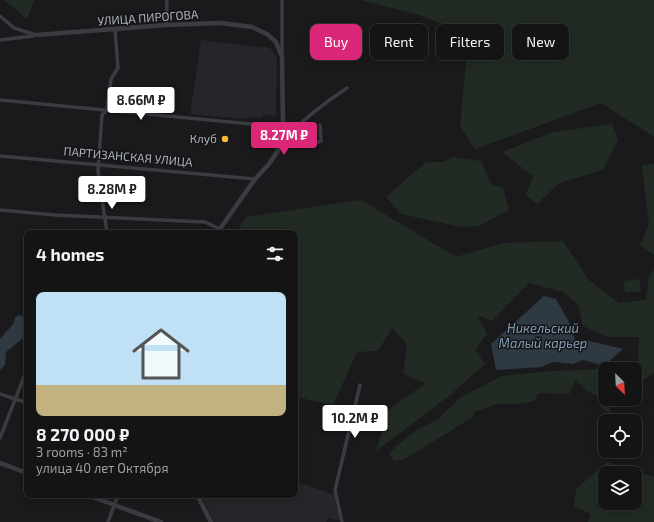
<!DOCTYPE html>
<html lang="en">
<head>
<meta charset="utf-8">
<style>
  body { margin:0; font-family:"Exo 2",sans-serif; background:#212122; color:#f1f3f6; height:100vh; display:flex; flex-direction:column; font-size:15px; white-space:nowrap }
  * { box-sizing:border-box; margin:0 }
  p { font-size:13px; color:#9d9ea0 }
  .icon { flex:none; width:22px; height:22px; fill:none; stroke:currentColor; stroke-width:2; stroke-linecap:round; stroke-linejoin:round }
  .map { position:relative; flex:1; overflow:hidden }
  .panel { position:absolute; left:24px; top:230px; width:274px; height:268px; display:flex; flex-direction:column; background:#141415; border-radius:8px; box-shadow:0 2px 10px #0003,0 0 0 1px #333334 }
  .panel>* { flex:none }
  .guide { position:absolute; left:310px; top:24px; width:284px; height:36px; display:flex; gap:8px }
  .needle { width:26px; rotate:156deg }
  .buttons { position:absolute; left:598px; top:362px; display:grid; gap:8px }
  .buttons a { display:grid; place-items:center; width:44px; height:44px; border-radius:8px; background:#141415; box-shadow:0 2px 10px #0003,0 0 0 1px #333334; font-size:20px }
  .price { position:absolute; translate:-50% -34px; padding:0 9px; border-radius:4px; background:#fff; color:#222; font-size:13px; line-height:26px; filter:drop-shadow(0 1px 2px #0008) }
  .price::after { content:''; position:absolute; left:50%; top:24px; width:12px; height:9px; margin-left:-6px; background:inherit; clip-path:polygon(0 0,100% 0,50% 100%) }
  .price.on { background:#db2777; color:#fff }
  ul { padding:0; list-style:none }
  li { display:grid; align-content:center; gap:8px; height:212px; padding:0 12px }
  li span { display:grid; place-items:center; height:124px; border-radius:8px; color:#555 }
  li>.icon { margin-inline-start:auto }
  span .icon { width:72px; height:72px; fill:#fffc; stroke-width:1 }
  li b { font-size:17px }
  h2 { display:flex; justify-content:space-between; align-items:center; height:48px; padding:0 12px; font-size:17px }
  .chip { padding:0 14px; border-radius:8px; background:#141415; box-shadow:0 2px 10px #0003,0 0 0 1px #333334; font-size:14px; line-height:36px }
  .chip.on { background:#db2777; color:#fff }
  .map>svg:first-child { display:block }
  .built { fill:#26262a }
  .green { fill:#212b23; fill-rule:evenodd }
  .water { fill:#2f3942 }
  .lines { fill:none; stroke-linecap:round; stroke-linejoin:round }
  .minor { stroke:#3b3c42; stroke-width:3.5 }
  .tertiary { stroke:#3b3c42; stroke-width:4.5 }
  .poi-dot { fill:#fcbc32; stroke:#151517; stroke-width:1.5 }
  .labels { text-anchor:middle; stroke-width:3; stroke-linejoin:round; paint-order:stroke }
  .street-label { font-size:12px; fill:#acb1bc; stroke:#151517 }
  .poi-label { font-size:12px; fill:#acb1bc; stroke:#151517; text-anchor:end }
  .water-label { font-size:13px; font-style:italic; fill:#829eb9; stroke:#151517 }
</style>
</head>
<body>
<div class="map">
<svg width="654" height="522" viewBox="0 0 654 522">
  <rect width="100%" height="100%" fill="#1a1a1c"/>
  <g class="built">
    <path d="M 201,40 L 270,48 L 277,57 L 276,116 L 264,115 L 261,118 L 247,117 L 247,119 L 190,114 Z"/>
    <path d="M 295,481 L 335,495 L 336,508 L 342,514 L 340,521 L 328,518 L 326,522 L 214,522 L 201,495 L 295,495 Z"/>
  </g>
  <g class="green">
    <path d="M 4,0 L 34,0 L 27,19 Z"/>
    <path d="M 361,0 L 654,0 L 654,137 L 601,103 L 475,149 L 460,126 L 469,35 L 423,16 Z"/>
    <path d="M 612,124 L 618,140 L 603,170 L 559,183 L 537,204 L 526,195 L 533,176 L 502,152 L 553,132 Z"/>
    <path d="M 453,157 L 481,161 L 491,184 L 503,188 L 509,210 L 479,226 L 461,227 L 401,214 L 386,197 L 426,162 L 443,162 Z"/>
    <path d="M 654,164 L 654,255 L 640,245 L 649,225 L 642,165 Z"/>
    <path d="M 361,200 L 456,257 L 503,243 L 563,241 L 589,280 L 619,303 L 646,300 L 649,277 L 654,268 L 654,373 L 640,382 L 635,382 L 635,369 L 605,369 L 605,399 L 610,399 L 611,414 L 601,408 L 597,396 L 587,391 L 576,380 L 569,394 L 539,393 L 534,401 L 518,404 L 497,404 L 474,412 L 473,417 L 403,460 L 394,461 L 389,453 L 412,433 L 438,419 L 461,397 L 502,376 L 551,371 L 602,369 L 638,361 L 639,337 L 608,337 L 583,326 L 578,304 L 563,292 L 529,283 L 492,321 L 477,315 L 487,334 L 475,350 L 485,364 L 450,395 L 376,451 L 388,410 L 426,383 L 403,374 L 407,344 L 392,328 L 378,351 L 357,352 L 333,405 L 295,397 L 295,233 L 236,233 L 246,217 Z"/>
    <path d="M 639,279 L 641,291 L 625,293 L 624,281 Z"/>
    <path d="M 607,462 L 654,477 L 654,522 L 588,522 L 591,514 L 574,506 L 576,489 ZM 605,473 L 635,473 L 635,503 L 605,503 Z"/>
  </g>
  <g class="water">
    <path d="M 544,296 L 556,299 L 569,322 L 576,344 L 585,340 L 623,349 L 604,366 L 583,360 L 573,364 L 553,362 L 541,367 L 496,370 L 491,344 Z"/>
    <path d="M 20,315 C 29,318 27,327 27,335 L 6,352 L 5,365 L 0,370 L 0,339 L 14,323 L 15,317 Z"/>
  </g>
  <g class="lines">
    <g class="minor">
      <path d="M 0,16 L 14,28 L 36,35"/>
      <path d="M 166,25 L 167,0"/>
      <path d="M 0,40 L 33,36"/>
      <path d="M 282,54 L 282,0"/>
      <path d="M 0,100 L 283,127"/>
      <path d="M 286,137 L 314,144 L 321,141 L 320,125"/>
      <path d="M 281,146 C 293,126 327,101 347,88"/>
      <path d="M 0,156 L 255,179"/>
      <path d="M 0,210 L 55,215 L 205,222 L 220,229"/>
      <path d="M 107,233 L 98,171 L 102,115 L 107,110 L 111,79 L 118,68 L 115,30"/>
      <path d="M 0,394 L 27,403"/>
      <path d="M 0,438 L 27,369"/>
      <path d="M 108,522 L 118,495"/>
      <path d="M 342,522 L 335,490 L 360,385"/>
    </g>
    <g class="tertiary">
      <path d="M 36,35 L 166,25 L 221,23 L 252,27 L 267,34 L 276,42 L 282,57 L 283,127 L 279,149 L 269,164 L 255,179 L 217,233"/>
      <path d="M 0,463 L 27,473"/>
      <path d="M 87,495 L 161,522"/>
      <path d="M 197,495 L 211,522"/>
    </g>
  </g>
  <circle class="poi-dot" cx="225" cy="139" r="4"/>
  <g class="labels">
    <g class="street-label">
      <text transform="translate(148 18) rotate(-4)" y="4">УЛИЦА ПИРОГОВА</text>
      <text transform="translate(128 157) rotate(5)" y="4">ПАРТИЗАНСКАЯ УЛИЦА</text>
    </g>
    <g class="poi-label">
      <text x="217" y="143">Клуб</text>
    </g>
    <g class="water-label">
      <text x="543" y="333">Никельский<tspan x="543" dy="15">Малый карьер</tspan></text>
    </g>
  </g>
</svg>
<div class="buttons">
<a><svg class="needle" viewBox="-14 -14 28 28"><path d="M0-13l5 13h-10z" fill="#e53935"/><path d="M0 13l5-13h-10z" fill="#9d9ea0"/></svg></a>
<a><svg class="icon" aria-label="locate" viewBox="0 0 24 24"><circle cx="12" cy="12" r="6"/><path d="M12 2v4M12 18v4M2 12h4M18 12h4"/></svg></a>
<a><svg class="icon" aria-label="layers" viewBox="0 0 24 24"><path d="M12 4l9 5-9 5-9-5zM3 14l9 5 9-5"/></svg></a>
</div>
<b class="price" style="left:141px;top:121px">8.66M ₽</b>
<b class="price on" style="left:284px;top:156px">8.27M ₽</b>
<b class="price" style="left:112px;top:210px">8.28M ₽</b>
<b class="price" style="left:355px;top:439px">10.2M ₽</b>
<div class="guide">
<a class="chip on">Buy</a>
<a class="chip">Rent</a>
<a class="chip">Filters</a>
<a class="chip">New</a>
</div>
<section class="panel">
<h2>4 homes<svg class="icon" aria-label="filters" viewBox="0 0 24 24"><path d="M4 7h16M4 17h16"/><circle cx="9" cy="7" r="2"/><circle cx="15" cy="17" r="2"/></svg></h2>
<ul>
<li><span style="background:linear-gradient(#bfe0f5 75%,#c2b280 0)"><svg class="icon" aria-label="home" viewBox="0 0 24 24"><path d="M3 11l9-7 9 7M6 9v11h12V9"/></svg></span><div><b>8 270 000 ₽</b><p>3 rooms · 83 m²</p><p>улица 40 лет Октября</p></div></li>
</ul>
</section>
</div>
</body>
</html>
